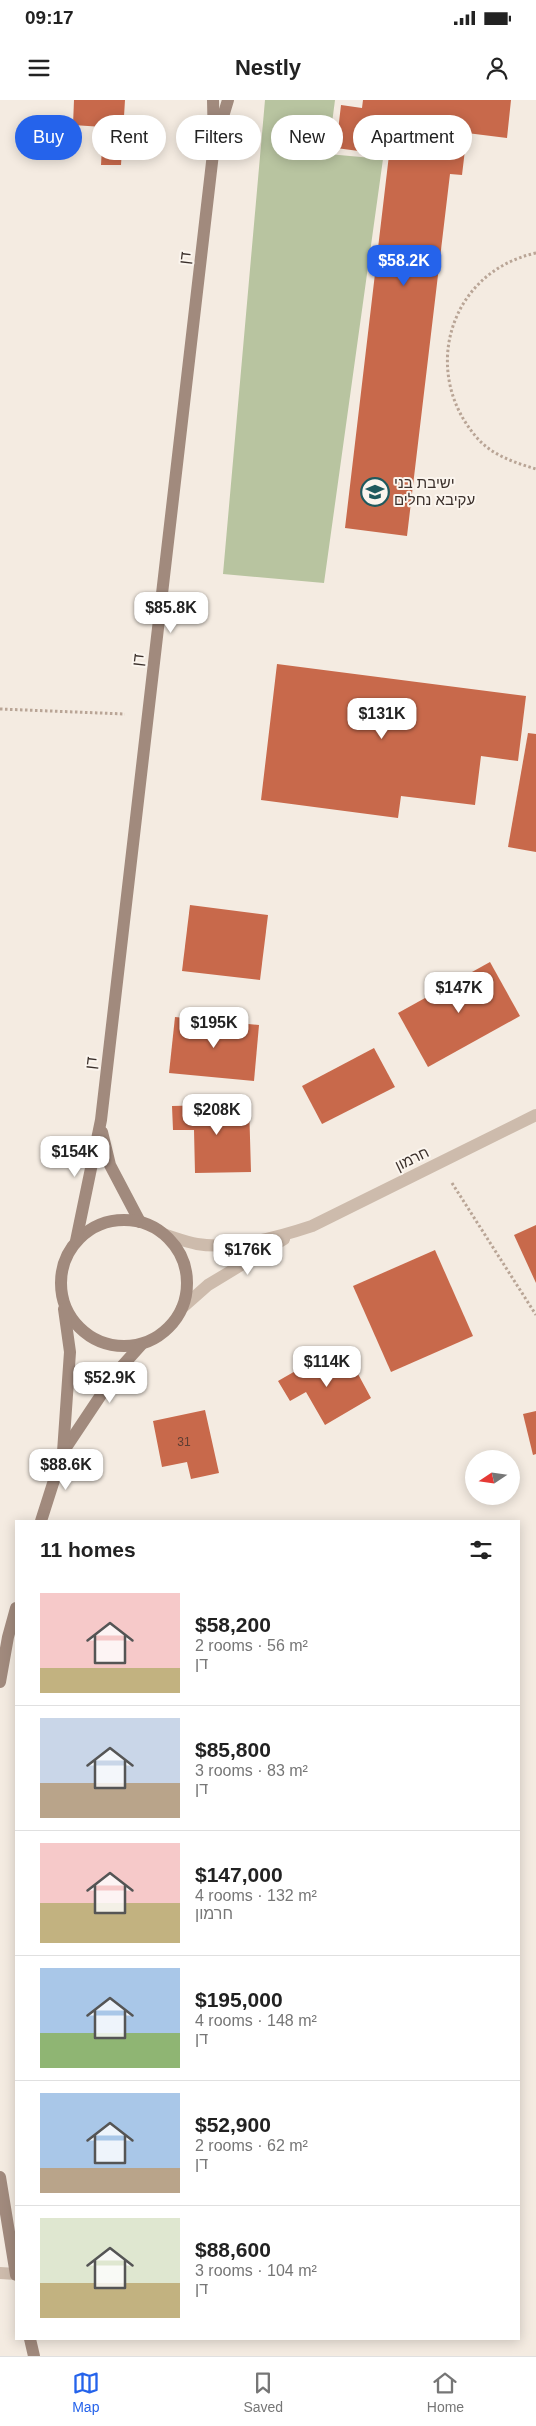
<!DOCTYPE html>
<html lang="en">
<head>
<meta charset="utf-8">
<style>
  body { margin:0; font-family:Arial,Heebo,sans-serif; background:#f6f6f6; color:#222; height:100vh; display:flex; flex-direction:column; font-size:19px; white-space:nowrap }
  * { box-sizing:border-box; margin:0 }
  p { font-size:16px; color:#767676 }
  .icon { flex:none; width:28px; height:28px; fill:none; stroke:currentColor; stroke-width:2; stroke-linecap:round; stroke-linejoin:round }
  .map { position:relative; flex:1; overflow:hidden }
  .panel { position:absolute; left:15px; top:1420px; width:505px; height:820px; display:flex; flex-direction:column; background:#fff; border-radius:0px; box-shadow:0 2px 12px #0003 }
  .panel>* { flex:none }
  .hud { position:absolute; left:15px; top:15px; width:506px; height:45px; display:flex; gap:10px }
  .needle { width:32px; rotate:257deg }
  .tools { position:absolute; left:465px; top:1350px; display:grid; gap:10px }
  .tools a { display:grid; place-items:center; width:55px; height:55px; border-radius:50%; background:#fff; box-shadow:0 2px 12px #0003; font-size:25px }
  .price { position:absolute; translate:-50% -42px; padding:0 11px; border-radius:10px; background:#fff; color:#222; font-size:16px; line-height:32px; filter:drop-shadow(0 1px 2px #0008) }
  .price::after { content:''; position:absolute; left:50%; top:30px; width:15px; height:11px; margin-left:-8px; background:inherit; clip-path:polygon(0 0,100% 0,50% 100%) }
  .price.on { background:#2563eb; color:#fff }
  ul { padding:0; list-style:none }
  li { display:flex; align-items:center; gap:15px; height:125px; padding:0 25px }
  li+li { border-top:1px solid #e0e0e0 }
  li span { display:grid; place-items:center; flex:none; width:140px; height:100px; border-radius:0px; color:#555 }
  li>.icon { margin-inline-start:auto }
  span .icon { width:60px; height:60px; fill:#fffc; stroke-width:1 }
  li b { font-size:21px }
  h2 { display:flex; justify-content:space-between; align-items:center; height:60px; padding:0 25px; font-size:21px }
  .tag { padding:0 18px; border-radius:22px; background:#fff; box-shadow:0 2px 12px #0003; font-size:18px; line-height:45px }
  .tag.on { background:#2563eb; color:#fff }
  .status { display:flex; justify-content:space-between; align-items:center; height:35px; padding:0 25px; background:#fff; direction:ltr }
  .status svg { height:14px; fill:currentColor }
  header { display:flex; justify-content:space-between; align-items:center; height:65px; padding:0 25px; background:#fff; font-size:22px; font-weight:600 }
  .tab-bar { display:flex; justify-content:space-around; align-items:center; height:70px; border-top:1px solid #e0e0e0; background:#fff; font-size:14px; color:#767676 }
  .tab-bar a { display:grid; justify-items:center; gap:2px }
  .tab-bar .on { color:#2563eb }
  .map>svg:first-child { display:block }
  .green { fill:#b8c4a0 }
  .building { fill:#c8694b }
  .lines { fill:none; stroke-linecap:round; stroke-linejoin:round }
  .path { stroke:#b9a596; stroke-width:3; stroke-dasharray:2.5 2.5; stroke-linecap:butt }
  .street { stroke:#cdbbac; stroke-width:12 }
  .secondary { stroke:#a18a7d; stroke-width:12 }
  .labels { text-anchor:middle; stroke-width:4; stroke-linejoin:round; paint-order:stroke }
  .number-label { font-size:12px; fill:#5e3e33 }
  .street-label { font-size:15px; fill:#3b302b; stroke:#fbf5ee }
  .poi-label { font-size:15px; fill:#3b302b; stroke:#fbf5ee; text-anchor:start }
</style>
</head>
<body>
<div class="status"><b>09:17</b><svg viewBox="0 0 49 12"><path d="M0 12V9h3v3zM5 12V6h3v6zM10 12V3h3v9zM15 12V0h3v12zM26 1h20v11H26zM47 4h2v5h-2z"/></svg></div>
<header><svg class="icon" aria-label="menu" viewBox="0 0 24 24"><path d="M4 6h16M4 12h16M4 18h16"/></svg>Nestly<svg class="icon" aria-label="person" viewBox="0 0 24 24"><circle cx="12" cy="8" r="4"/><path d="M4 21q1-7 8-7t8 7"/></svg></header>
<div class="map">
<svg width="536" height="2256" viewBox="0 0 536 2256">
  <rect width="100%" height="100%" fill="#f4ebe1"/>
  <path class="green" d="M 265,0 L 335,0 L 328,54 L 383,59 L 324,483 L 223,474 Z"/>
  <g class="building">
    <path d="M 74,0 L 125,0 L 121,65 L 101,65 L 103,27 L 73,25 Z"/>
    <path d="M 363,0 L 511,0 L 507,38 L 467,33 L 462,75 L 450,74 L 407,436 L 345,428 L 389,55 L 336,48 L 341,5 L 362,8 Z"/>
    <path d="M 277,564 L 526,596 L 518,661 L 481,656 L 475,705 L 401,696 L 398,718 L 261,700 Z"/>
    <path d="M 528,633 L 536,634 L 536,752 L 508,747 Z"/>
    <path d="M 190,805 L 268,815 L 260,880 L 182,871 Z"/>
    <path d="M 490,862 L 520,916 L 428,967 L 398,913 Z"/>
    <path d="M 175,917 L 259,925 L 254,981 L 169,973 Z"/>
    <path d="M 374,948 L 395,987 L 322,1024 L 302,986 Z"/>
    <path d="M 249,1004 L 251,1072 L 195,1073 L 194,1030 L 173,1030 L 172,1006 Z"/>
    <path d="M 536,1125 L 536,1183 L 514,1135 Z"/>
    <path d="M 435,1150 L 473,1236 L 391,1272 L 353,1186 Z"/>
    <path d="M 325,1254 L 335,1273 L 352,1263 L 371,1298 L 325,1325 L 306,1292 L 290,1301 L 278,1281 Z"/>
    <path d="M 205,1310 L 219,1373 L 191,1379 L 187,1362 L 162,1367 L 153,1321 Z"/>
    <path d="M 536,1311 L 536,1354 L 533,1355 L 523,1314 Z"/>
  </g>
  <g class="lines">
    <g class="path">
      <path d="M 536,153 C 448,172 419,275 479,340 C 494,356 516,363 536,369"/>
      <path d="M 0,609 L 125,614"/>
      <path d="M 452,1083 L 536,1215"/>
    </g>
    <g class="street">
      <path d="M 166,1135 C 176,1138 186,1142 197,1144 C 231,1150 279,1137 312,1126 L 536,1015"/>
      <path d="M 182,1208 L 208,1185 L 284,1139"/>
      <path d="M 0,2173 L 16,2174"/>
    </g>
    <g class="secondary">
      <path d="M 218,33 L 228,0"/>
      <path d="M 102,1032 L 110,1065 L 140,1122"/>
      <circle cx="124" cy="1183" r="63"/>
      <path d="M 76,1141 L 101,1020 L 214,45 L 213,0"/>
      <path d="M 65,1349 L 115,1274 L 141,1245"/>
      <path d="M 41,1421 L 63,1352 L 70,1252 L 64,1209"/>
      <path d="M 0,1582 L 8,1537 L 16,1508"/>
      <path d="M 0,2077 L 16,2175"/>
      <path d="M 30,2239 L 34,2256"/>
    </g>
  </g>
  <defs>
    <symbol id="school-ring" viewBox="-11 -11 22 22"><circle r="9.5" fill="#fbf5ee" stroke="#1f5a5e" stroke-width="1.5"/><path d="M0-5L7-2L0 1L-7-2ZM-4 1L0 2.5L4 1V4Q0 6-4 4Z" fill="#1f5a5e"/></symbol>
  </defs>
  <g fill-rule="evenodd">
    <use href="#school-ring" x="359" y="376" width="32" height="32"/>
  </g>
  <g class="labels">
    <g class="number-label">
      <text x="184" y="1346">31</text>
    </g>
    <g class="street-label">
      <text transform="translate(185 158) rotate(-83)" y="5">דן</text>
      <text transform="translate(138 560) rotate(-83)" y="5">דן</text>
      <text transform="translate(91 963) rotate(-83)" y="5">דן</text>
      <text transform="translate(412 1059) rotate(-26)" y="5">חרמון</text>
    </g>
    <g class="poi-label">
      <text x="394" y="388">ישיבת בני<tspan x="394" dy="17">עקיבא נחלים</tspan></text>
    </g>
  </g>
</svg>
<div class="tools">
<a><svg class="needle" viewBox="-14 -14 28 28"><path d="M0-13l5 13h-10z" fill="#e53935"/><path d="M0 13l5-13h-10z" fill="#767676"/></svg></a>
</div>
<b class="price on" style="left:404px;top:187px">$58.2K</b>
<b class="price" style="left:171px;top:534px">$85.8K</b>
<b class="price" style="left:382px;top:640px">$131K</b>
<b class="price" style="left:459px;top:914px">$147K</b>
<b class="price" style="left:214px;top:949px">$195K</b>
<b class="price" style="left:217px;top:1036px">$208K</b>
<b class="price" style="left:75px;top:1078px">$154K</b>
<b class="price" style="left:248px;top:1176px">$176K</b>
<b class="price" style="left:327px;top:1288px">$114K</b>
<b class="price" style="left:110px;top:1304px">$52.9K</b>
<b class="price" style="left:66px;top:1391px">$88.6K</b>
<div class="hud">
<a class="tag on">Buy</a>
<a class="tag">Rent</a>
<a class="tag">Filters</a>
<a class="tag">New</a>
<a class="tag">Apartment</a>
</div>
<section class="panel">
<h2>11 homes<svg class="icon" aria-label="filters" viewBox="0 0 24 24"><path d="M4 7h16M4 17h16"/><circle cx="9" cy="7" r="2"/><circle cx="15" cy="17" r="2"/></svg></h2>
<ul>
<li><span style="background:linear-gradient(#f6c9c9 75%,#c2b280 0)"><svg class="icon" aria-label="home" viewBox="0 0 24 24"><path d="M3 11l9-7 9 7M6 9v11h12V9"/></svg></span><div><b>$58,200</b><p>2 rooms · 56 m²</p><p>דן</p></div></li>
<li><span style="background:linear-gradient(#c9d6e8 65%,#b9a48a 0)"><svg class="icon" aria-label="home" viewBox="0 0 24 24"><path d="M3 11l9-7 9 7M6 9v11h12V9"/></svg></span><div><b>$85,800</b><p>3 rooms · 83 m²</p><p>דן</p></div></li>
<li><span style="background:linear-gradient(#f6c9c9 60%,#c2b280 0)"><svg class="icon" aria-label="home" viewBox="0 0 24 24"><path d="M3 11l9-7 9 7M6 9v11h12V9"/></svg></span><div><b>$147,000</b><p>4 rooms · 132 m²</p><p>חרמון</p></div></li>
<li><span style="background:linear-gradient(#a9c7e8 65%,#8fb573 0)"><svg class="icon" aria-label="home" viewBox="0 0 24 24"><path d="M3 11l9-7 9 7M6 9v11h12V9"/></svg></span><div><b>$195,000</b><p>4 rooms · 148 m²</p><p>דן</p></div></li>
<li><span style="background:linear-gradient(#a9c7e8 75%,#b9a48a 0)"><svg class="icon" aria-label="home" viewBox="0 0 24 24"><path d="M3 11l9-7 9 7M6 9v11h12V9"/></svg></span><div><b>$52,900</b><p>2 rooms · 62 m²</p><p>דן</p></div></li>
<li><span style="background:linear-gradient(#dfe7d0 65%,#c2b280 0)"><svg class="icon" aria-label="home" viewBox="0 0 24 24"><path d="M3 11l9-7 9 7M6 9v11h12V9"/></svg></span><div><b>$88,600</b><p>3 rooms · 104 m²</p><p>דן</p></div></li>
</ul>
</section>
</div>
<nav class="tab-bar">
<a class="on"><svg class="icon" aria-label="map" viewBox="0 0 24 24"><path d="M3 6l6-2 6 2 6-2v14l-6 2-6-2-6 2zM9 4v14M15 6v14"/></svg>Map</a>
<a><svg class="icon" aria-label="saved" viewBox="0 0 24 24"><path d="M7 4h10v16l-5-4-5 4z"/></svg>Saved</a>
<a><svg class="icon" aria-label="home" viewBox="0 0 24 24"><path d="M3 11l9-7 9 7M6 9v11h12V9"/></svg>Home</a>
</nav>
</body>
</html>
